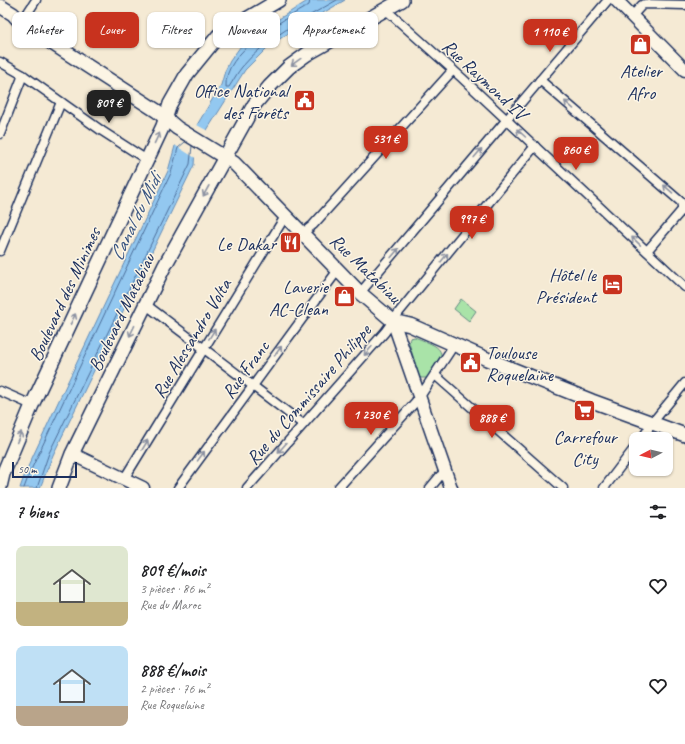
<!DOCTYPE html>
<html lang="fr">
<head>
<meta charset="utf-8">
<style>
  body { margin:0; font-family:Caveat,sans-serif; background:#f6f6f6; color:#202124; height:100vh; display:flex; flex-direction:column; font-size:15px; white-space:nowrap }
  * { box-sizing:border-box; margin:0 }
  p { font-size:13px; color:#757577 }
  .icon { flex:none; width:22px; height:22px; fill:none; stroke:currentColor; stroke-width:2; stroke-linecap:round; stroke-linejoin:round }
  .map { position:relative; height:488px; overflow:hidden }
  .drawer { display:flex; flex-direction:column; background:#fff; flex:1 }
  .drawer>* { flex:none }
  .guide { position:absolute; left:12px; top:12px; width:400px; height:36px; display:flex; gap:8px }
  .needle { width:26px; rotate:263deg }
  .fabs { position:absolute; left:629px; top:432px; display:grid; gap:8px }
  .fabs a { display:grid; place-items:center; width:44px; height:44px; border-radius:8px; background:#fff; box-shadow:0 1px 3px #0004; font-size:20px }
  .scale { position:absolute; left:12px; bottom:10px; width:65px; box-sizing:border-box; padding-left:4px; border:2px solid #1b2f5e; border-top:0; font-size:11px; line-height:14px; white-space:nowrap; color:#1b2f5e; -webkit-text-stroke:3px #fcf5e5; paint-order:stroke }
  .price { position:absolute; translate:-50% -34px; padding:0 9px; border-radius:8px; background:#c8321e; color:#fff; font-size:13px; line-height:26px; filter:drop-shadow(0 1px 2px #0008) }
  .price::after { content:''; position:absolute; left:50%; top:24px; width:12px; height:9px; margin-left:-6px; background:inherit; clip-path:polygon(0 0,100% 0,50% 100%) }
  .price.active { background:#222; color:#fff }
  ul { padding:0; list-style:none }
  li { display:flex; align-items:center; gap:12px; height:100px; padding:0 16px }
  li span { display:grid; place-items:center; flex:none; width:112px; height:80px; border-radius:8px; color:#555 }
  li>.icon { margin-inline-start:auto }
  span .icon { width:48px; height:48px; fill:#fffc; stroke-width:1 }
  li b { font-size:17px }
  h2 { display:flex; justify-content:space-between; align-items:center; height:48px; padding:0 16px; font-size:17px }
  .chip { padding:0 14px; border-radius:8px; background:#fff; box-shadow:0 1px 3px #0004; font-size:14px; line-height:36px }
  .chip.active { background:#c8321e; color:#fff }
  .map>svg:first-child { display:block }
  .green { fill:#a9e3a8; stroke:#628983 }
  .water { fill:#93c8f0; stroke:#638bb6 }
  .pier { fill:#f5ead4 }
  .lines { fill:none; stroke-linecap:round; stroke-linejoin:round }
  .shore { stroke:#4b6c98; stroke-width:1 }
  .street-casing { stroke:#1b2f5e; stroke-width:11 }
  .secondary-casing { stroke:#1b2f5e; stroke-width:15 }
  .primary-casing { stroke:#1b2f5e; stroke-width:16 }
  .street { stroke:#fcf5e5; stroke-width:8 }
  .secondary { stroke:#fcf5e5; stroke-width:12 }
  .primary { stroke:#fcf5e5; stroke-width:13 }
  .oneway { stroke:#8c92a2 }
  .labels { text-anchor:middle; stroke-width:3; stroke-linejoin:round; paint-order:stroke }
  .poi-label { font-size:19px; fill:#1b2f5e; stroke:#fcf5e5; text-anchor:end }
  .street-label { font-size:19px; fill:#1b2f5e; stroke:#fcf5e5 }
  .water-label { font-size:20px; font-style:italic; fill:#395582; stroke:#fcf5e5 }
</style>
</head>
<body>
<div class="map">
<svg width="685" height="488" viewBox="0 0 685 488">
  <rect width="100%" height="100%" fill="#f5ead4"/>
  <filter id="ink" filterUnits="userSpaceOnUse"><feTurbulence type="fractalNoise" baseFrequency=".025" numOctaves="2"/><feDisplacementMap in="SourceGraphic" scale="8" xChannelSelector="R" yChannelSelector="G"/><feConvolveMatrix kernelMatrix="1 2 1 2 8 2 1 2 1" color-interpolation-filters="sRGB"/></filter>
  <g filter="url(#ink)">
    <g class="green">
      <path d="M 461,299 L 476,311 L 469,321 L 454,309 Z"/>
      <path d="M 415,337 C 423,341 441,345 441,355 L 427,378 L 421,378 L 419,376 L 409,343 L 410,338 Z"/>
    </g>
    <path class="water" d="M 309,0 L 345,0 L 284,36 L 267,48 L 245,70 L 195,149 L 194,165 L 53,455 L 40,488 L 20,488 L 26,471 L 60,398 L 168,171 L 175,146 L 197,125 L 221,85 L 225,71 L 230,61 L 243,43 L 255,34 Z"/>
    <path class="pier" d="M 195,124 L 208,131 L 197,150 L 197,159 L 173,144 Z"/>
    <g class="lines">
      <g class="shore">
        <path d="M 310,0 L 309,5 C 282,21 223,52 226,87 L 229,87 C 233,81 237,73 242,67 C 267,37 304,19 337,0"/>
        <path d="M 24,488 L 30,472 L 64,400 L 171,173 L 178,148 L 185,142"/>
        <path d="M 37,488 L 49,453 L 190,164 L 192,146"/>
      </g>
      <defs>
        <g id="street">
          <path d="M 385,9 L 462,78 L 685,287"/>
          <path d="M 632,16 L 642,5 L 645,4 L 685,5"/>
          <path d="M 21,23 L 36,0"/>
          <path d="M 0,62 L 23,75 L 102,131 L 147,160"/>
          <path d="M 540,80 L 681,202 L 682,206 L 682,210 L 647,251"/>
          <path d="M 0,134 L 23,75"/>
          <path d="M 303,233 L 313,225 L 453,70"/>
          <path d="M 0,251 L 61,102"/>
          <path d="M 360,293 L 608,0"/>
          <path d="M 145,304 L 303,424"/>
          <path d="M 435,375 L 563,488"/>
          <path d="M 0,391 L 32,405"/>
          <path d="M 642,439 L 652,423 L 685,383"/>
          <path d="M 124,479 L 286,215"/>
          <path d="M 178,488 L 338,270"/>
          <path d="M 247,488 L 385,332 L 400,311 L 535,146"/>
          <path d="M 338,488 L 419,398 L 450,351 L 453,343"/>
          <path d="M 430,488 L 440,476 L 446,472"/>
          <path d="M 604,488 L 636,446"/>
        </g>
        <g id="secondary">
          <path d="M 616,0 L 685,70"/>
          <path d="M 393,321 L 451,488"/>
          <path d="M 72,454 L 143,488"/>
        </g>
        <g id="primary">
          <path d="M 0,6 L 13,14 L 21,23 L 157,111 L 177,128 L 234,163 L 360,293 L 393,321 L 410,325 L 487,359 L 592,401 L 685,435"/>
          <path d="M 0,487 L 3,474 L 32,405 L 163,126 L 170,104 L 187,74 L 218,36 L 279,0"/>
          <path d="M 59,488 L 72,454 L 164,267 L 254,105 L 270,86 L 289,67 L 307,54 L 402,0"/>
        </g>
      </defs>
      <use href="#street" class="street-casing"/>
      <use href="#secondary" class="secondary-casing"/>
      <use href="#primary" class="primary-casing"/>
      <use href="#street" class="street"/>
      <use href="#secondary" class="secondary"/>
      <use href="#primary" class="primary"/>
    </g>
    <defs><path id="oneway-shaft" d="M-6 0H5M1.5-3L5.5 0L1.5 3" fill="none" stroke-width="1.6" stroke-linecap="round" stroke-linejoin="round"/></defs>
    <g class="oneway">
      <use href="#oneway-shaft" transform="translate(296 62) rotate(144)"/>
      <use href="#oneway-shaft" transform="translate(569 105) rotate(-139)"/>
      <use href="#oneway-shaft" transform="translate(521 133) rotate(-138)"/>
      <use href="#oneway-shaft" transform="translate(157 138) rotate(-65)"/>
      <use href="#oneway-shaft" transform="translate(478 153) rotate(-50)"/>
      <use href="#oneway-shaft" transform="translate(668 189) rotate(-139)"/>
      <use href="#oneway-shaft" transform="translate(206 191) rotate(119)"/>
      <use href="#oneway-shaft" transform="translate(636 241) rotate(-137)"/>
      <use href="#oneway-shaft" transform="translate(395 253) rotate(-50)"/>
      <use href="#oneway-shaft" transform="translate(444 258) rotate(-51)"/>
      <use href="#oneway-shaft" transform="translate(73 319) rotate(-64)"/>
      <use href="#oneway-shaft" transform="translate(132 331) rotate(116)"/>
      <use href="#oneway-shaft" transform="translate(212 334) rotate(-58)"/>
      <use href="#oneway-shaft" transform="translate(278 351) rotate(-54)"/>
      <use href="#oneway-shaft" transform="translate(368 351) rotate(131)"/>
      <use href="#oneway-shaft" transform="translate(19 437) rotate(-67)"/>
      <use href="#oneway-shaft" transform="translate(145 445) rotate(-59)"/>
      <use href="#oneway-shaft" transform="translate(282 448) rotate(132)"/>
      <use href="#oneway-shaft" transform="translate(201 456) rotate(-54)"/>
    </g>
  </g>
  <defs>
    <symbol id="shop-square" viewBox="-11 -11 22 22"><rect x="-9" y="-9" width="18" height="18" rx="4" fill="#c8321e" stroke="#fcf5e5"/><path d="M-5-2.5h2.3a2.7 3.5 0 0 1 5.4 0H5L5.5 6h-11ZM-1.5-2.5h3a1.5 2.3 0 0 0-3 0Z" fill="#fff"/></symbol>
    <symbol id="civic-square" viewBox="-11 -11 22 22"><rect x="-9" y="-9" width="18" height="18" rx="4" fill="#c8321e" stroke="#fcf5e5"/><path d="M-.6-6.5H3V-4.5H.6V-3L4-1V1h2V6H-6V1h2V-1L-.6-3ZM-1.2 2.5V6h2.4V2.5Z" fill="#fff"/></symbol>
    <symbol id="restaurant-square" viewBox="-11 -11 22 22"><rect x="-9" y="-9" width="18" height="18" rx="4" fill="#c8321e" stroke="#fcf5e5"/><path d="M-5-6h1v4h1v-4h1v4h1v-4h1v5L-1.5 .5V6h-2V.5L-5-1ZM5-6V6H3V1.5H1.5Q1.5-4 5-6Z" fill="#fff"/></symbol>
    <symbol id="hotel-square" viewBox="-11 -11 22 22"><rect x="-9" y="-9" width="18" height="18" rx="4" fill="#c8321e" stroke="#fcf5e5"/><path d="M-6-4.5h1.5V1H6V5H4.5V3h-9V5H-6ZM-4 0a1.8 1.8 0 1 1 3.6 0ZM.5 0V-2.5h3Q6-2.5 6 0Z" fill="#fff"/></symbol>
    <symbol id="supermarket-square" viewBox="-11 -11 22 22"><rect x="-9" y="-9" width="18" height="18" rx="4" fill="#c8321e" stroke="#fcf5e5"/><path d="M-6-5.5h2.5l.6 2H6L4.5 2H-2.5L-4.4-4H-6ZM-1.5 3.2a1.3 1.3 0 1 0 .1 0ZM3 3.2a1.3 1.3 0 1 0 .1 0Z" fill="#fff"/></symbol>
  </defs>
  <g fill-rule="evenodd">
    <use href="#shop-square" x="628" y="32" width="25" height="25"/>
    <use href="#civic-square" x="292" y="88" width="25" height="25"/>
    <use href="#restaurant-square" x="278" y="230" width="25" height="25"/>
    <use href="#hotel-square" x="600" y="272" width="25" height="25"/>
    <use href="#shop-square" x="332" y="284" width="25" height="25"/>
    <use href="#civic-square" x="458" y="350" width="25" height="25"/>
    <use href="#supermarket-square" x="572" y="398" width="25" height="25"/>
  </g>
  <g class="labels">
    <g class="poi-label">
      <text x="641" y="77" text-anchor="middle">Atelier<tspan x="641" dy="22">Afro</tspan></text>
      <text x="288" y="97">Office National<tspan x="288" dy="22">des Forêts</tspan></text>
      <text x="276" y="250">Le Dakar</text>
      <text x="596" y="281">Hôtel le<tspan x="596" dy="22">Président</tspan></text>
      <text x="328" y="293">Laverie<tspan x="328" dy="22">AC-Clean</tspan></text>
      <text x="486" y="359" text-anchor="start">Toulouse<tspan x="486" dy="22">Roquelaine</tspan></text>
      <text x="585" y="443" text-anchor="middle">Carrefour<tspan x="585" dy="22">City</tspan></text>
    </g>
    <g class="street-label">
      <text transform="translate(485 79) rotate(43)" y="7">Rue Raymond IV</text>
      <text transform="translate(366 268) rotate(44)" y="7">Rue Matabiau</text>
      <text transform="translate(64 294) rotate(-65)" y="7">Boulevard des Minimes</text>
      <text transform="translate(121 312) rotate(-64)" y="7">Boulevard Matabiau</text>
      <text transform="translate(191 338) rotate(-59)" y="7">Rue Alessandro Volta</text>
      <text transform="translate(245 369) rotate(-54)" y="7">Rue Franc</text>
      <text transform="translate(308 394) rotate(-49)" y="7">Rue du Commissaire Philippe</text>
    </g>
    <g class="water-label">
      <text transform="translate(135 217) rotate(-64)" y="7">Canal du Midi</text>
    </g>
  </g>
</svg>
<div class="fabs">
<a><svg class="needle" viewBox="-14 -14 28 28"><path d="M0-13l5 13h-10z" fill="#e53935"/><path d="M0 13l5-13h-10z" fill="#757577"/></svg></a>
</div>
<div class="scale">50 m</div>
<b class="price" style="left:550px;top:53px">1 110 €</b>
<b class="price active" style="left:109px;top:124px">809 €</b>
<b class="price" style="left:386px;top:160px">531 €</b>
<b class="price" style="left:576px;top:171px">860 €</b>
<b class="price" style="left:472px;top:240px">997 €</b>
<b class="price" style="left:371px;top:436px">1 230 €</b>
<b class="price" style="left:492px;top:439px">888 €</b>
<div class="guide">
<a class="chip">Acheter</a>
<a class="chip active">Louer</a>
<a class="chip">Filtres</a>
<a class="chip">Nouveau</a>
<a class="chip">Appartement</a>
</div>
</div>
<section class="drawer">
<h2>7 biens<svg class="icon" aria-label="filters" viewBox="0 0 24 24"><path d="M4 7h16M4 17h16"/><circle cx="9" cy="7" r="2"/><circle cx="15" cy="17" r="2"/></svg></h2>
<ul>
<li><span style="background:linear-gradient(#dfe7d0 70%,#c2b280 0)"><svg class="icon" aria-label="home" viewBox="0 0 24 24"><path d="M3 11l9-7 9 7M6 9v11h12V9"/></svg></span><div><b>809 €/mois</b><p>3 pièces · 86 m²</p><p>Rue du Maroc</p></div><svg class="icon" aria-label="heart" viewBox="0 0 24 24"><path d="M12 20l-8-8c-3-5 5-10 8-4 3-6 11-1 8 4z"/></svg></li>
<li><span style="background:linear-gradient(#bfe0f5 75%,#b9a48a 0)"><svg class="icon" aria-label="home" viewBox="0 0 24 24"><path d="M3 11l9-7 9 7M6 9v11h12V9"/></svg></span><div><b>888 €/mois</b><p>2 pièces · 76 m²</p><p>Rue Roquelaine</p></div><svg class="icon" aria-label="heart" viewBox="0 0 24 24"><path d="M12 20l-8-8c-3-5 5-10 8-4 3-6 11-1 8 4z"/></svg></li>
</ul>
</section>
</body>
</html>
